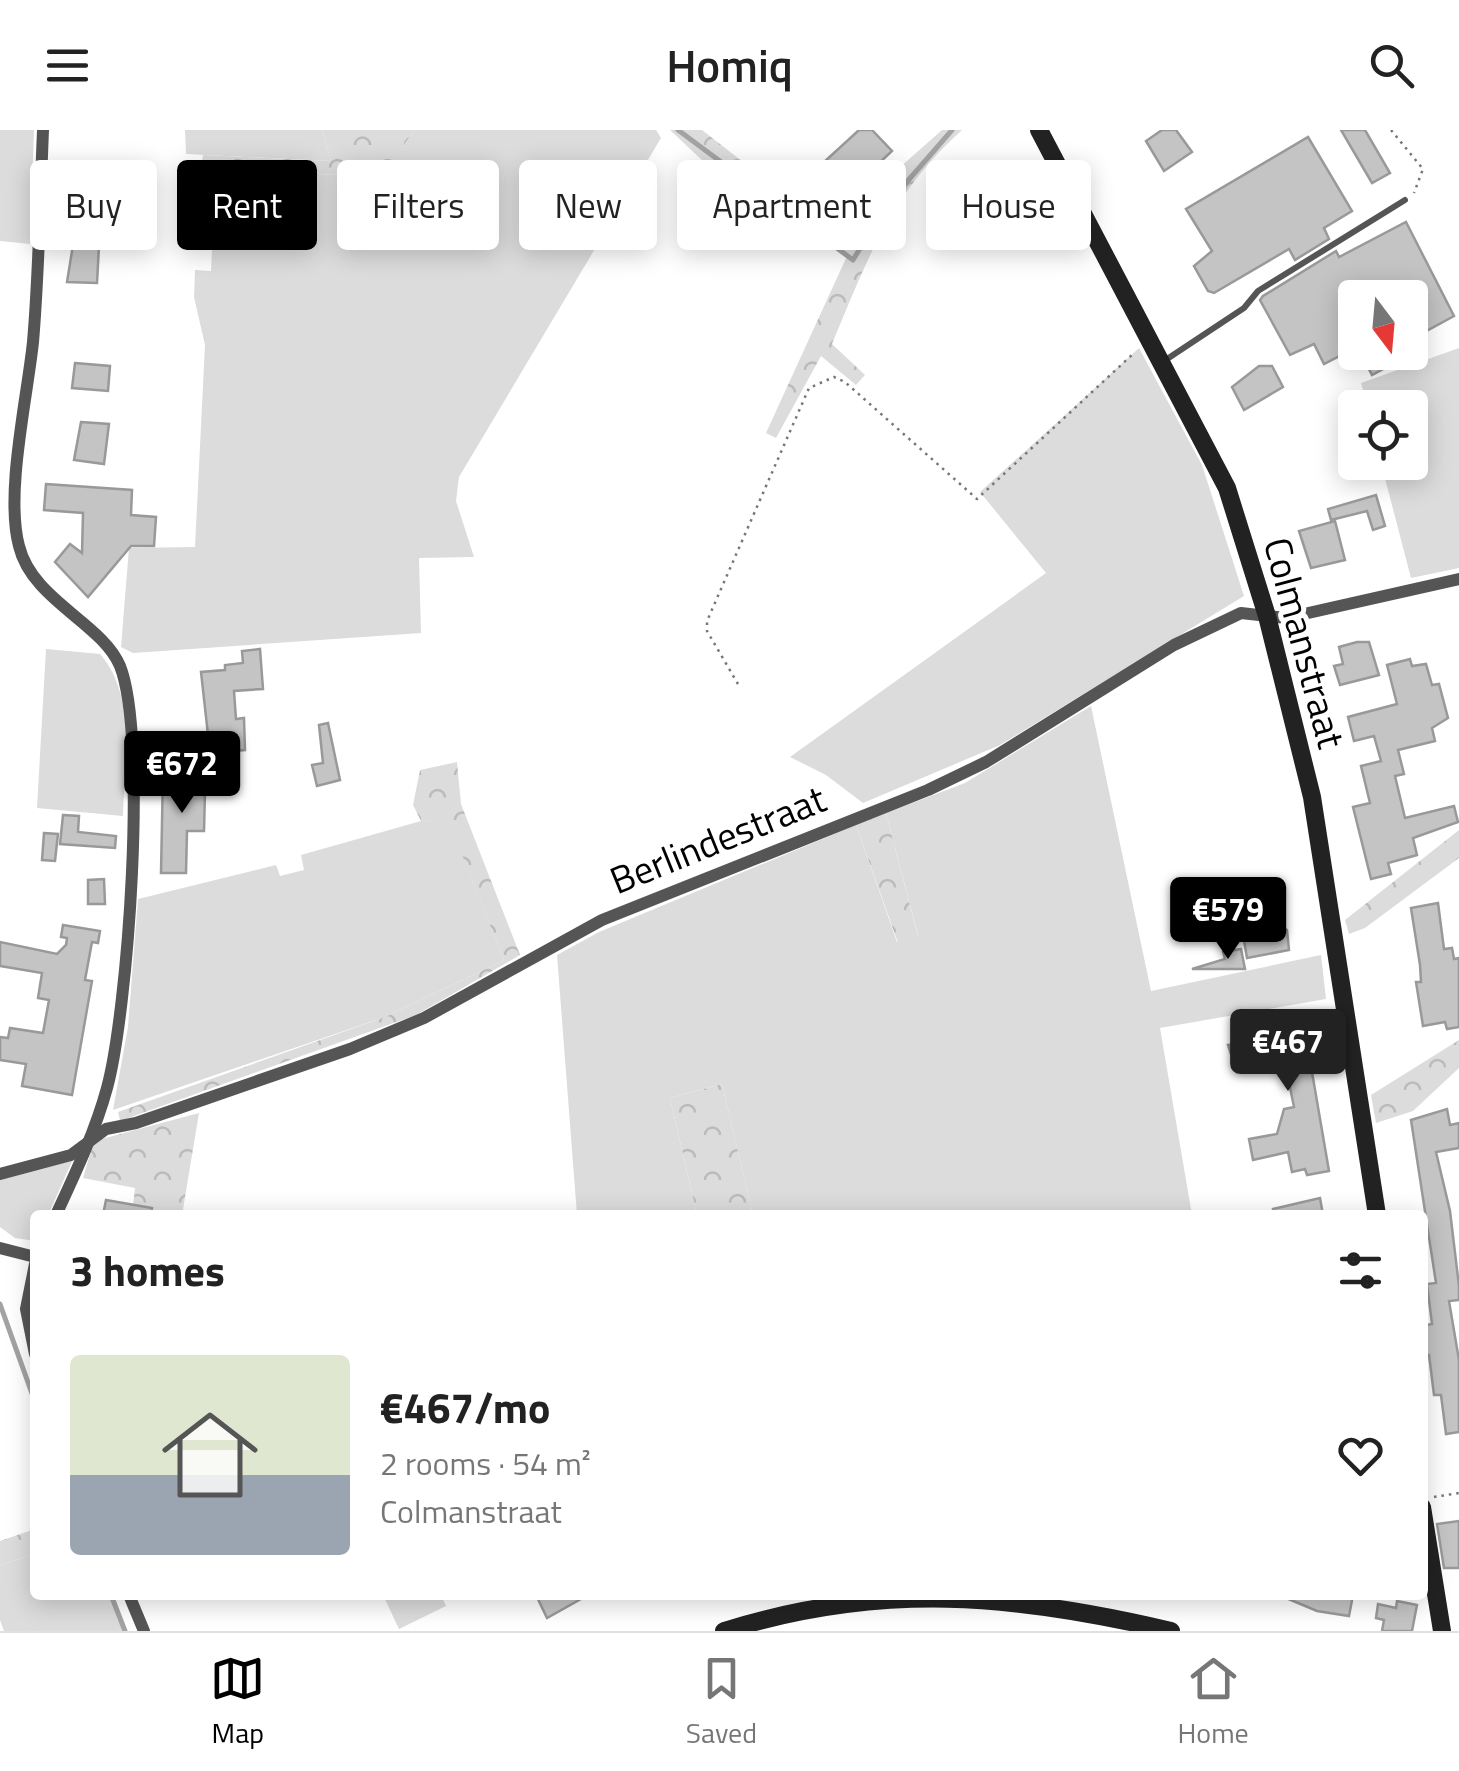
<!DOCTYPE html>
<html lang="en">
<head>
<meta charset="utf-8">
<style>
  body { margin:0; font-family:"Titillium Web",sans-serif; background:#f6f6f6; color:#222; height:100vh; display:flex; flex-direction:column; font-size:38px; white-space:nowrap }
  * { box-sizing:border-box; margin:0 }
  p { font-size:32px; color:#767676 }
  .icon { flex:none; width:55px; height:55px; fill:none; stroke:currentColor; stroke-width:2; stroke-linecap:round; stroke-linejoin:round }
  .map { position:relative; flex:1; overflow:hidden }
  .drawer { position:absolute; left:30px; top:1080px; width:1398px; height:390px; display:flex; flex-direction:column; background:#fff; border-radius:10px; box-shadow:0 5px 25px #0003 }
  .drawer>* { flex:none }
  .hud { position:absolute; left:30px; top:30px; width:1400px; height:90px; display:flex; gap:20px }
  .needle { width:65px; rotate:164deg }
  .buttons { position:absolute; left:1338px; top:150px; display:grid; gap:20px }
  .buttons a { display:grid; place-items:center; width:90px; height:90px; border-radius:10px; background:#fff; box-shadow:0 5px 25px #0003; font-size:50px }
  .price { position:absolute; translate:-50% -85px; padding:0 22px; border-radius:10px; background:#000; color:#fff; font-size:32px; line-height:65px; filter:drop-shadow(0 2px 5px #0008) }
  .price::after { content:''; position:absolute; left:50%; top:60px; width:30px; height:22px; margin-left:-15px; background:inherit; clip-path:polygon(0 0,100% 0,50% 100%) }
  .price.on { background:#222; color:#fff }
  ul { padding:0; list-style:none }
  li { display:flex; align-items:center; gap:30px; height:250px; padding:0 40px }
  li+li { border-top:2px solid #e0e0e0 }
  li span { display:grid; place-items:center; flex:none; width:280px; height:200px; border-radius:10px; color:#555 }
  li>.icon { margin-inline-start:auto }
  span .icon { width:120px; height:120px; fill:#fffc; stroke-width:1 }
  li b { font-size:42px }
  h2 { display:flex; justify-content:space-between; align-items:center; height:120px; padding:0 40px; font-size:42px }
  .chip { padding:0 35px; border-radius:10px; background:#fff; box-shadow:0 5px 25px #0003; font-size:35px; line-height:90px }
  .chip.on { background:#000; color:#fff }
  header { display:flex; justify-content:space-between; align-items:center; height:130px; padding:0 40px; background:#fff; font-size:45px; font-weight:600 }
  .menu { display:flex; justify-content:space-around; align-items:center; height:140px; border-top:2px solid #e0e0e0; background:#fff; font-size:28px; color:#767676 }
  .menu a { display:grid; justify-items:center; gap:5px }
  .menu .on { color:#000 }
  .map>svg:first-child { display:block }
  .grass { fill:#dcdcdc }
  .forest { fill:url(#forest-crowns) }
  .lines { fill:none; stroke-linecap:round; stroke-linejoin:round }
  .stream { stroke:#a3a3a3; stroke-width:5 }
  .building { fill:#c4c4c4; stroke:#999; stroke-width:2.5 }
  .path { stroke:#777; stroke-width:2.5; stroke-dasharray:2.5 5; stroke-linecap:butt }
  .service { stroke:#555; stroke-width:6 }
  .minor { stroke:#555; stroke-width:12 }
  .secondary { stroke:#222; stroke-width:18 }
  .labels { text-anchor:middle; stroke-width:10; stroke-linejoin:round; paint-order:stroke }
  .street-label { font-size:38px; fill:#000; stroke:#fff }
</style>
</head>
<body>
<header><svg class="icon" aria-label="menu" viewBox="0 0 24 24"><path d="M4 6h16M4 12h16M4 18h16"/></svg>Homiq<svg class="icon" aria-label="search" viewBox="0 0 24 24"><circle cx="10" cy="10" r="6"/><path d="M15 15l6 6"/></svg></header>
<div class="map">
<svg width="1459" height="1501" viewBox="0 0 1459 1501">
  <defs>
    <pattern id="forest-crowns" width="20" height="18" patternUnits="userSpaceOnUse" patternTransform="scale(2.5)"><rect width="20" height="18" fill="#dcdcdc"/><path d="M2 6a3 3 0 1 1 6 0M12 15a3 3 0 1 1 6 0" fill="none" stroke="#bbb"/></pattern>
  </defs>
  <rect width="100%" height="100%" fill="#fff"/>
  <g class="grass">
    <path d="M 0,0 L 34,0 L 30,114 L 0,111 Z"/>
    <path d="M 185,0 L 322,0 L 331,31 L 186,24 Z"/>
    <path d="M 415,0 L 656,0 L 661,8 L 459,347 L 456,371 L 474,427 L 419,428 L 421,503 L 133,523 L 121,517 L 129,418 L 195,417 L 205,215 L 194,167 L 195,140 L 211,141 L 213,100 L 200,98 L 201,39 L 361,46 L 386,112 L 403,108 C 391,54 378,45 415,0 Z"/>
    <path d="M 1139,218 L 1202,335 L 1244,466 L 1000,615 L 863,673 L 826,645 L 790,627 L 1046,443 L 980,362 Z"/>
    <path d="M 1459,218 L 1459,438 L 1411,448 L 1381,333 L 1410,332 L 1410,278 L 1368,277 L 1361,253 Z"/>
    <path d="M 46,519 L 100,524 C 137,566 124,634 123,686 L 37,678 Z"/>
    <path d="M 1091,576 L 1151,861 L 1321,825 L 1326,869 L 1160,898 L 1192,1085 L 753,1085 L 722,954 L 670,968 L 697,1085 L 577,1085 L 557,825 L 599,802 L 856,695 L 897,812 L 918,805 L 886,683 L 965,653 Z"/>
    <path d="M 448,689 L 504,830 L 385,887 L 113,980 L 128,897 L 138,769 L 276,735 L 280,746 L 304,740 L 301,725 L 421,691 Z"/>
    <path d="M 74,1027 L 48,1085 L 35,1085 L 35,1111 L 15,1108 L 0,1097 L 0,1049 Z"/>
    <path d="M 35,1424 L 35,1465 L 113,1465 L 127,1501 L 4,1501 L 0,1490 L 0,1435 Z"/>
    <path d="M 383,1465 L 441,1465 L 446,1476 L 399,1499 Z"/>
  </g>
  <g class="forest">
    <path d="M 322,0 L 415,0 C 378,46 392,55 403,108 L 386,113 L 361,46 L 201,39 L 203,25 L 331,31 Z"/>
    <path d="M 670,0 L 702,0 L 811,85 L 827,91 L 847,84 L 942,0 L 962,0 C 890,65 868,128 832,214 L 865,245 L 856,255 L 821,226 L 776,308 L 766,303 L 847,126 L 740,66 Z"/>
    <path d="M 457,632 L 461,674 L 520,825 L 416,885 L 120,991 L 118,982 L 385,887 L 504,830 L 448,690 L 421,691 L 413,675 L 420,640 Z"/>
    <path d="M 886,683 L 918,806 L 898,813 L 856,695 Z"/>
    <path d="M 1459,700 L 1459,728 L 1365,798 L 1349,804 L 1345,790 Z"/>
    <path d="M 1459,910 L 1459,938 L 1413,981 L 1376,993 L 1371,965 Z"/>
    <path d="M 722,954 L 753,1085 L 697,1085 L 670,968 Z"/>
    <path d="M 199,983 L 182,1085 L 132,1085 L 135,1058 L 83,1048 L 94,1011 Z"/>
    <path d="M 35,1399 L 35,1424 L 0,1435 L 0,1411 Z"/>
  </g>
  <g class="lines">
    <g class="stream">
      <path d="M 678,0 L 853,130 L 885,77 L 952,0"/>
      <path d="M 0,1174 L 35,1272"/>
      <path d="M 111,1465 L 125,1501"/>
    </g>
  </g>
  <g class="building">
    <path d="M 859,0 L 872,0 L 892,21 L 838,72 L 812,43 Z"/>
    <path d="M 1162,0 L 1176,0 L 1192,22 L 1164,41 L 1146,11 Z"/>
    <path d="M 1341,0 L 1365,0 L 1390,43 L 1372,53 Z"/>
    <path d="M 1308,7 L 1352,81 L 1324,98 L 1329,109 L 1295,130 L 1289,119 L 1214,163 L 1208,161 L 1194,136 L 1212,121 L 1186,79 Z"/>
    <path d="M 71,48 L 110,48 L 110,80 L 97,80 L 97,92 L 69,92 Z"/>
    <path d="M 1406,92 L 1454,186 L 1410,210 L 1410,168 L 1355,168 L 1355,218 L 1324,234 L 1314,214 L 1290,225 L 1260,170 L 1263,166 L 1336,121 L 1339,127 Z"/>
    <path d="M 73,115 L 99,116 L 97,153 L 67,152 Z"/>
    <path d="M 1360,222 L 1415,222 L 1372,245 Z"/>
    <path d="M 75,233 L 110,236 L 108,261 L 72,258 Z"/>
    <path d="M 1259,236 L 1272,236 L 1283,257 L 1244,280 L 1232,257 Z"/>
    <path d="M 81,292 L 109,294 L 104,334 L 74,330 Z"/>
    <path d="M 46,354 L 132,360 L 131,385 L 156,387 L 154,416 L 131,416 L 88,467 L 55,432 L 70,414 L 82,423 L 83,383 L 44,380 Z"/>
    <path d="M 1376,365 L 1385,396 L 1373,400 L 1367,381 L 1331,390 L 1328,379 Z"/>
    <path d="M 1335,391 L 1345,430 L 1311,438 L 1299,401 Z"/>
    <path d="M 1357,512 L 1369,512 L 1379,545 L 1340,555 L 1334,536 L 1343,534 L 1339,517 Z"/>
    <path d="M 260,519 L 263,559 L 234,561 L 236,589 L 244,588 L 245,620 L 210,623 L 201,542 L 225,540 L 225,535 L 243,533 L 242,521 Z"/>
    <path d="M 1410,529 L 1412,536 L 1426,534 L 1432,555 L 1439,554 L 1448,588 L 1432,598 L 1435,611 L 1398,620 L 1404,644 L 1395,646 L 1405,688 L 1454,676 L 1458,692 L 1413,708 L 1417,725 L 1388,733 L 1391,744 L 1371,749 L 1353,677 L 1370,673 L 1361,636 L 1381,631 L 1374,606 L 1354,611 L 1348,587 L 1397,574 L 1387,535 Z"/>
    <path d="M 328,593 L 340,650 L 317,656 L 312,635 L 323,633 L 319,595 Z"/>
    <path d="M 163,643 L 212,644 L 212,662 L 205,662 L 204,701 L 187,701 L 186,743 L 161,743 Z"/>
    <path d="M 63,685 L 79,686 L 78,702 L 116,706 L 115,718 L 60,714 Z"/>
    <path d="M 44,703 L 58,704 L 55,731 L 42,730 Z"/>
    <path d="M 104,749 L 105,774 L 88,774 L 88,750 Z"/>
    <path d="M 1438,773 L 1444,819 L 1452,818 L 1454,829 L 1459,828 L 1459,897 L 1447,899 L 1445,892 L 1423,896 L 1416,852 L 1421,852 L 1420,835 L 1411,778 Z"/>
    <path d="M 63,795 L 100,801 L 98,813 L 92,812 L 85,850 L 92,851 L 72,965 L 22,956 L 26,934 L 0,930 L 0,907 L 8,908 L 10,898 L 43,903 L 49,870 L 38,868 L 42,843 L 0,836 L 0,812 L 57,824 L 66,815 L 67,808 L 61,807 Z"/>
    <path d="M 1282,797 L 1287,800 L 1289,820 L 1247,828 L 1243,805 Z"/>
    <path d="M 1241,819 L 1245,839 L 1192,839 L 1225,829 L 1223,822 Z"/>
    <path d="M 1302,884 L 1329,1041 L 1307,1045 L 1305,1039 L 1292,1042 L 1288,1022 L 1253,1030 L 1249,1009 L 1277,1004 L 1284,979 L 1294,977 L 1285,933 L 1237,942 L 1228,915 L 1262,909 L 1259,893 Z"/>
    <path d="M 1447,979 L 1450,995 L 1459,993 L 1459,1018 L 1436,1022 L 1450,1081 L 1459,1156 L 1459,1170 L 1449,1171 L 1459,1230 L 1459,1302 L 1446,1304 L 1441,1265 L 1434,1265 L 1429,1225 L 1424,1226 L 1422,1215 L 1422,1196 L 1432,1194 L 1427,1154 L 1436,1153 L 1411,990 Z"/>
    <path d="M 1320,1068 L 1323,1085 L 1274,1085 L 1273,1079 Z"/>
    <path d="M 106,1070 L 152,1078 L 151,1085 L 103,1085 Z"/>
    <path d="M 1459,1391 L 1459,1438 L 1444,1438 L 1437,1394 Z"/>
    <path d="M 536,1465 L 588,1465 L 547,1488 Z"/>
    <path d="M 1279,1465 L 1353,1465 L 1349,1486 L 1317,1481 Z"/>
    <path d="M 1397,1471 L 1417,1475 L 1412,1501 L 1382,1501 L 1384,1490 L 1376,1488 L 1378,1474 L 1396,1478 Z"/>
  </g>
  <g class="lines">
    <g class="path">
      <path d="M 1391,0 L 1423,39 L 1414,63"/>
      <path d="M 738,554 L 707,501 L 707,491 L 809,258 L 834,247 L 845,252 L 977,369 L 1134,223"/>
      <path d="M 1434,1367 L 1459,1363"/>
    </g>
    <path class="service" d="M 1164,231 L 1244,178 L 1258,161 L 1405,70"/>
    <g class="minor">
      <path d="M 43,0 C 40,71 39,142 33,212 C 27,269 5,364 19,416 C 32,470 102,493 120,536 C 148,607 128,881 107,958 C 95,1002 75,1044 56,1085"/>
      <path d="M 0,1044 L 71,1025 L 106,999 L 136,993 L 350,919 L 424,888 L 602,790 L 928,660 L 986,632 L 1174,515 L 1241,483 L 1286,488 L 1459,449"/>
      <path d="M 0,1118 L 35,1127"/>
      <path d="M 35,1134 L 26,1179 L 35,1224"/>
      <path d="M 129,1465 L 144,1501"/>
    </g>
    <g class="secondary">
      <path d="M 1039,0 L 1227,358 L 1267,486 L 1312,667 L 1377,1085"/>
      <path d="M 1422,1377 L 1442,1501"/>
      <path d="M 724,1501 C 881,1452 1014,1464 1171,1501"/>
    </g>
  </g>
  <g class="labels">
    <g class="street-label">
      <text transform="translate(1304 513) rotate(75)" y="13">Colmanstraat</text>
      <text transform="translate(718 710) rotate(-22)" y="13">Berlindestraat</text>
    </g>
  </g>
</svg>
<div class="buttons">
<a><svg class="needle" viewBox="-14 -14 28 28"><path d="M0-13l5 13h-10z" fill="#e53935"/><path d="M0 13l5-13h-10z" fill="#767676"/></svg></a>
<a><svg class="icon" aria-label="locate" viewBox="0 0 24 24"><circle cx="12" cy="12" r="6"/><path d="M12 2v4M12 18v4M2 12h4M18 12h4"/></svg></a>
</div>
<b class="price" style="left:182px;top:686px">€672</b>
<b class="price" style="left:1228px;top:832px">€579</b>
<b class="price on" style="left:1288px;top:964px">€467</b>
<div class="hud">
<a class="chip">Buy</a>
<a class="chip on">Rent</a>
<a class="chip">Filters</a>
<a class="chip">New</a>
<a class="chip">Apartment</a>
<a class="chip">House</a>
</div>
<section class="drawer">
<h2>3 homes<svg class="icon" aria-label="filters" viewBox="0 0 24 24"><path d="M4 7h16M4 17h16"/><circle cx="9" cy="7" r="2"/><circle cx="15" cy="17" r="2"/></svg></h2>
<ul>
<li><span style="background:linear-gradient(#dfe7d0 60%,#9aa5b1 0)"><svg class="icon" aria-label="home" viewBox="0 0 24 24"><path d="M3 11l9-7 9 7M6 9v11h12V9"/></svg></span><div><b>€467/mo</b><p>2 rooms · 54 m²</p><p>Colmanstraat</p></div><svg class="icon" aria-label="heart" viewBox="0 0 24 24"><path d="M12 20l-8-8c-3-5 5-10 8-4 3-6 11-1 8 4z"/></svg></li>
</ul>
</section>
</div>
<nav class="menu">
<a class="on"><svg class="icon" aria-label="map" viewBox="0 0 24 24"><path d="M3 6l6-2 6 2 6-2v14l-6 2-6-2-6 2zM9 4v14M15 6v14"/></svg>Map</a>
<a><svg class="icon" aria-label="saved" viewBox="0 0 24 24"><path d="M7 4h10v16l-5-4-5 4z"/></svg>Saved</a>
<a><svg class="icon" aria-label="home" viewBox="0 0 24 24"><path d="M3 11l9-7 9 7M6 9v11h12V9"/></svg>Home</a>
</nav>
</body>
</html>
